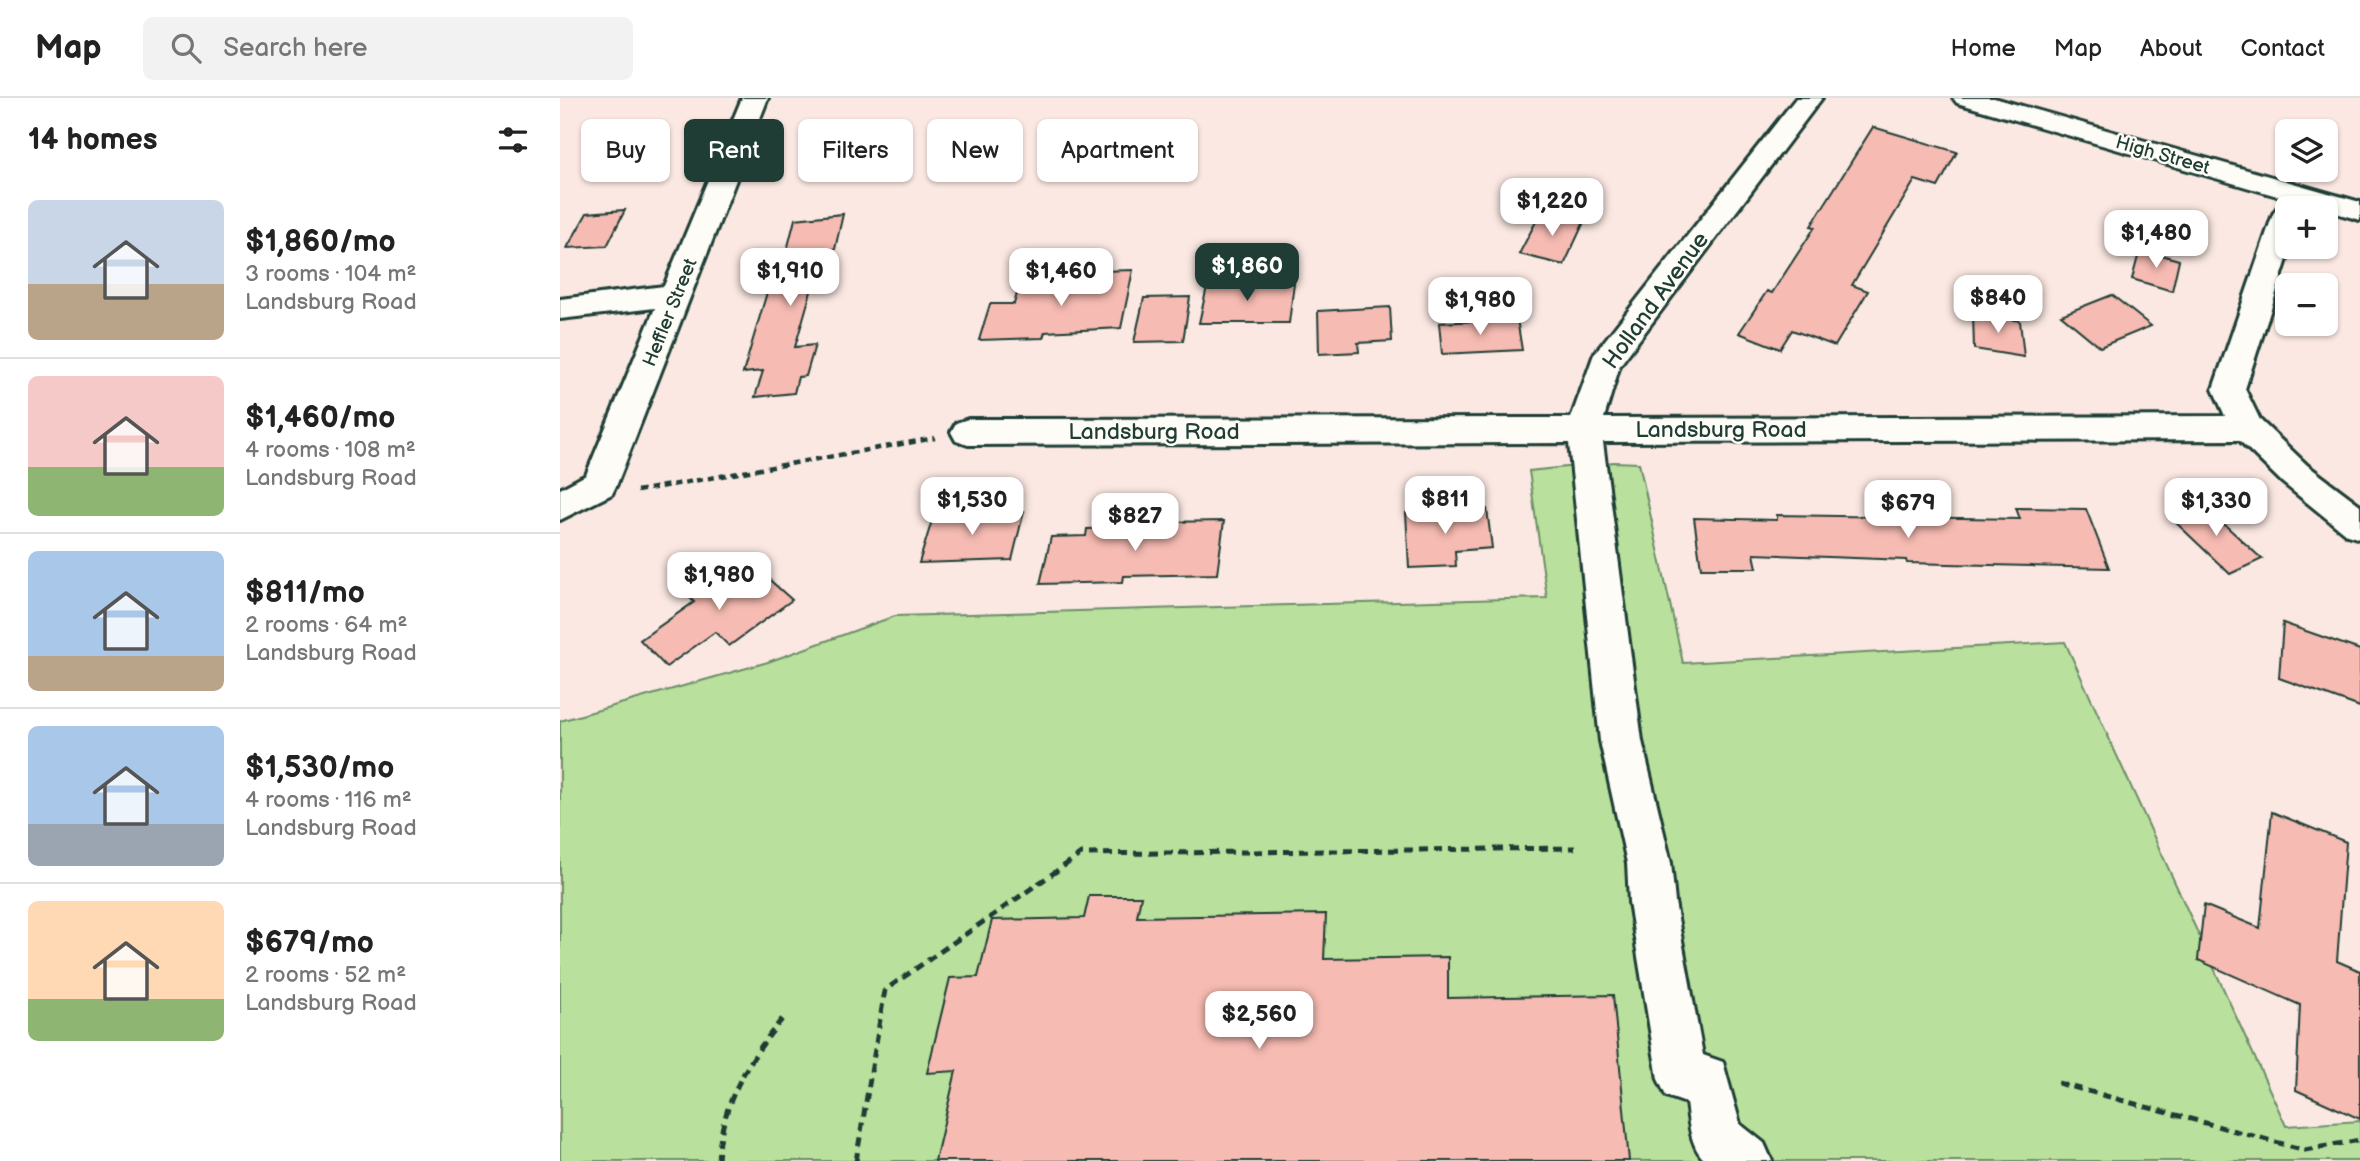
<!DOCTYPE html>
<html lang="en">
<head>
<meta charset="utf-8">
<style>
  body { margin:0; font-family:"Balsamiq Sans",sans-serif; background:#f2f2f2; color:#222; height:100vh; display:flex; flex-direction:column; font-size:26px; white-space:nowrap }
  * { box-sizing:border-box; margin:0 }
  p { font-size:23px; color:#767676 }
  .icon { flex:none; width:38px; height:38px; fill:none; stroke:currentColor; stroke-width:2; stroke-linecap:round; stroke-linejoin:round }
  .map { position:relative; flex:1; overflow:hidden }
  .details { display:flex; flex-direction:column; background:#fff; width:560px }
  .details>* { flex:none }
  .guide { position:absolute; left:21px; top:21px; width:665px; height:63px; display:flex; gap:14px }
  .buttons { position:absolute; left:1715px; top:21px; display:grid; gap:14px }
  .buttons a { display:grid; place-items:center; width:63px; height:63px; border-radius:10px; background:#fff; box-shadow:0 2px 5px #0004; font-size:35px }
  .price { position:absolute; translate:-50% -60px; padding:0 16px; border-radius:14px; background:#fff; color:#222; font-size:23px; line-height:46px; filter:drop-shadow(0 2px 4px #0008) }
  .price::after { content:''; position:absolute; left:50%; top:42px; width:21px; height:16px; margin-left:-10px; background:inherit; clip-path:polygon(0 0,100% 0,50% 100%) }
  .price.selected { background:#1f3d34; color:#fff }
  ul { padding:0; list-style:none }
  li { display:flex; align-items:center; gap:21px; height:175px; padding:0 28px }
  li+li { border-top:2px solid #e0e0e0 }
  li span { display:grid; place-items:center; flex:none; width:196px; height:140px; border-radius:10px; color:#555 }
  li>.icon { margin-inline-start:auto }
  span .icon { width:84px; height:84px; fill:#fffc; stroke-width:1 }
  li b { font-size:30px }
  h2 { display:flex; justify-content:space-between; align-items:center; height:84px; padding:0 28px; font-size:30px }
  .pill { padding:0 24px; border-radius:10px; background:#fff; box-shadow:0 2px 5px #0004; font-size:24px; line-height:63px }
  .pill.selected { background:#1f3d34; color:#fff }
  header { display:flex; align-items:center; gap:42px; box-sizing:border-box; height:98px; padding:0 35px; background:#fff; border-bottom:2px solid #e0e0e0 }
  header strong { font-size:33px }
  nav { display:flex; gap:38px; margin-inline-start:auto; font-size:24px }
  .search { width:490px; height:63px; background:#f2f2f2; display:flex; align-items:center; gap:18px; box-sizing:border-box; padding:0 24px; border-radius:10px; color:#767676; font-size:26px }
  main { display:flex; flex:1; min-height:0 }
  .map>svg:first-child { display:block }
  .green { fill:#b9e09c; stroke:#6c8e68; stroke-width:2 }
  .building { fill:#f6bbb2; stroke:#1f3d34; stroke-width:2 }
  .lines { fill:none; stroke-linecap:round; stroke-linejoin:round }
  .minor-casing { stroke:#1f3d34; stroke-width:6 }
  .path-far1 { stroke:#1f3d34; stroke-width:4.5; stroke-dasharray:7 5; stroke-linecap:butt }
  .path { stroke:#1f3d34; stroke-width:5; stroke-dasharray:9 6; stroke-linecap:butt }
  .minor { fill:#fdfcf7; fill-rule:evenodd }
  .labels { text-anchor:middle; stroke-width:5; stroke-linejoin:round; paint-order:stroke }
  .far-street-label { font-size:19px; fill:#1f3d34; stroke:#fdfcf7 }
  .street-label { font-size:23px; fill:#1f3d34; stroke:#fdfcf7 }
</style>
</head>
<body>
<header>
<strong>Map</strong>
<div class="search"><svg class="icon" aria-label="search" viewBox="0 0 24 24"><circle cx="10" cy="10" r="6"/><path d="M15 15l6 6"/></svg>Search here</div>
<nav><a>Home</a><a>Map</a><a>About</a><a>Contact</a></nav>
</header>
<main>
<section class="details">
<h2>14 homes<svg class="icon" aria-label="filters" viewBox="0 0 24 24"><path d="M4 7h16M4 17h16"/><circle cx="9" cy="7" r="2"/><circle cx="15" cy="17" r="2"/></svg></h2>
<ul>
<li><span style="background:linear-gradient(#c9d6e8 60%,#b9a48a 0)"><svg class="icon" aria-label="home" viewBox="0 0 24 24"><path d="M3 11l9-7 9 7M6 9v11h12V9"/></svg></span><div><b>$1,860/mo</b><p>3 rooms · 104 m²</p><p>Landsburg Road</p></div></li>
<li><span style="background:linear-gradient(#f6c9c9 65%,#8fb573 0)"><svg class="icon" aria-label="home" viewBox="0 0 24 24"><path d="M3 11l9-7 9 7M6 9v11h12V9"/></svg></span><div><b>$1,460/mo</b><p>4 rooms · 108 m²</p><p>Landsburg Road</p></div></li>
<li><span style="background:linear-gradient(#a9c7e8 75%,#b9a48a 0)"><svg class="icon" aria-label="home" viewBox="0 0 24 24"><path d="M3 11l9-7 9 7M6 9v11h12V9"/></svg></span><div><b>$811/mo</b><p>2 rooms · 64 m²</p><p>Landsburg Road</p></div></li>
<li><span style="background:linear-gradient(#a9c7e8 70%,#9aa5b1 0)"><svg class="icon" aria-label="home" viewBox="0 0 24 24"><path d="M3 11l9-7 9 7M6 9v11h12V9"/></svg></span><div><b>$1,530/mo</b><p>4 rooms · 116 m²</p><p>Landsburg Road</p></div></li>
<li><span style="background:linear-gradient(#ffd9b3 70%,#8fb573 0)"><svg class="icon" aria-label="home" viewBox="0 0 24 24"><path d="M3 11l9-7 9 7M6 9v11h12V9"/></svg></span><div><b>$679/mo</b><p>2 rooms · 52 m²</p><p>Landsburg Road</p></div></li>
</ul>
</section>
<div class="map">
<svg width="1800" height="1063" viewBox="0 0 1800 1063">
  <rect width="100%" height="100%" fill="#fbe8e2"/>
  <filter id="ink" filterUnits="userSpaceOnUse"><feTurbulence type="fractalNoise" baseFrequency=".0143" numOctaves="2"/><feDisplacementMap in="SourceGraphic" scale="14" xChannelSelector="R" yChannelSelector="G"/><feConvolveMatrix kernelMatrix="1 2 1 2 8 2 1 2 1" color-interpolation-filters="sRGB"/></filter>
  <g filter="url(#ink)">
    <path class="green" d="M 1054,364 L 1079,365 L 1123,565 L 1505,544 L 1726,1028 L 1800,1023 L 1800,1063 L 0,1063 L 0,623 L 208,564 L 335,518 L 987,500 L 969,373 Z"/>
    <g class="building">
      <path d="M 1313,29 L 1397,54 L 1378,89 L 1355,82 L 1292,187 L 1308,193 L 1275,248 L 1232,232 L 1220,251 L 1179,235 L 1207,193 L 1212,195 L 1255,129 L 1251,128 Z"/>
      <path d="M 65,112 L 47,148 L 7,150 L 27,115 Z"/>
      <path d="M 981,114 L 1024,124 L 1004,167 L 959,156 Z"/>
      <path d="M 283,116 L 275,151 L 263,152 L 235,249 L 255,247 L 246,278 L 238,279 L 234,295 L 195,299 L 203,273 L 183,275 L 208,191 L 219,184 L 235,121 Z"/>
      <path d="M 1580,151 L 1619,162 L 1612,193 L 1572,181 Z"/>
      <path d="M 573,172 L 561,230 L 485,234 L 483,240 L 419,242 L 430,206 L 454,206 L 460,185 L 537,183 L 540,173 Z"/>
      <path d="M 648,184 L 734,185 L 729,225 L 639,225 Z"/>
      <path d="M 1552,197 L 1591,228 L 1540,249 L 1501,217 Z"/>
      <path d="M 630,199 L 623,243 L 574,244 L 584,200 Z"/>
      <path d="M 830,209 L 832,243 L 798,245 L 799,254 L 759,256 L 758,213 Z"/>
      <path d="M 1413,215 L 1460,223 L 1464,259 L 1414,251 Z"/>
      <path d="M 957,221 L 962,252 L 882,256 L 879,225 Z"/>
      <path d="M 1641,405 L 1702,461 L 1670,476 L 1610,419 Z"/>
      <path d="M 1456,410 L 1526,411 L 1549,470 L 1347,465 L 1346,462 L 1194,456 L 1197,470 L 1141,470 L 1134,420 L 1217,422 L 1217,417 L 1460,421 Z"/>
      <path d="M 927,411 L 932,450 L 895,453 L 896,468 L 849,470 L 846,415 Z"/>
      <path d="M 464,413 L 452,462 L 359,465 L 374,416 Z"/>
      <path d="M 664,423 L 657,476 L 564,478 L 563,484 L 480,486 L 491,439 L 526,438 L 527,431 L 600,429 L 601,424 Z"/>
      <path d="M 183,458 L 232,502 L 169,548 L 155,534 L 106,569 L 80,542 L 134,504 L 127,497 Z"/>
      <path d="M 1723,525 L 1800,552 L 1800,609 L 1719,580 Z"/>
      <path d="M 1712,714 L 1786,744 L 1777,863 L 1800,873 L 1800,1021 L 1736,992 L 1740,907 L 1638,862 L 1644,807 L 1700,830 Z"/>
      <path d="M 529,798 L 581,798 L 577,819 L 766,816 L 764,861 L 888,859 L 888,900 L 1053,897 L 1069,1063 L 375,1063 L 396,973 L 367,975 L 390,880 L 418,879 L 432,822 L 524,820 Z"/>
    </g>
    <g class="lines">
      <defs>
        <g id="minor">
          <path d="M 182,0 L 208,0 L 57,386 L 52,396 L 0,422 L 0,391 L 26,377 L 95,210 L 0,221 L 0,201 L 104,188 Z"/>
          <path d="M 1236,0 L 1262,0 L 1060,267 L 1044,320 L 1665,318 L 1653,291 L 1713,116 L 1717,110 L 1727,107 L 1737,110 L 1727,110 L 1727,149 L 1731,149 L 1685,291 L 1700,322 L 1747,367 L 1800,407 L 1800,441 L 1787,437 L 1723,385 L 1679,342 L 1043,344 L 1082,643 L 1111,765 L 1115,804 L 1143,957 L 1163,964 L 1180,1026 L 1204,1045 L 1212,1063 L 1146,1063 C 1130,1050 1129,1024 1126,1005 L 1106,998 L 1098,981 L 1069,804 L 1067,765 L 1040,643 L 1009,345 L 408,347 L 396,343 L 391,334 L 396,325 L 408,321 L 1011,320 L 1034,256 Z"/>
          <path d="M 1393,0 L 1434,0 L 1800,104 L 1800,122 L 1397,5 Z"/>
        </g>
      </defs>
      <use href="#minor" class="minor-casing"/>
      <path class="path-far1" d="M 77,393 L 375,340"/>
      <g class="path">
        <path d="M 1498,985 L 1745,1052 L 1800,1042"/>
        <path d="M 158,1063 C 161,1005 187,964 223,920"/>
        <path d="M 296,1063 L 325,892 L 521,756 L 1015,750"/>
      </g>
      <use href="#minor" class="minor"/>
    </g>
  </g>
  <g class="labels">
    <g class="far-street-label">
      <text transform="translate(1603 56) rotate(16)" y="7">High Street</text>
      <text transform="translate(109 214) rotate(-68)" y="7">Heffler Street</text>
    </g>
    <g class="street-label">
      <text transform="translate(1095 202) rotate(-54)" y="8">Holland Avenue</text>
      <text x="1161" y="339">Landsburg Road</text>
      <text x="594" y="341">Landsburg Road</text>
    </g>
  </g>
</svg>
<div class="buttons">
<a><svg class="icon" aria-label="layers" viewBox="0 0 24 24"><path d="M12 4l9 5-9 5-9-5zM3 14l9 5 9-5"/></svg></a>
<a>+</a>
<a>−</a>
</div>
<b class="price" style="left:992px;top:140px">$1,220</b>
<b class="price" style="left:1596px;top:172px">$1,480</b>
<b class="price selected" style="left:687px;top:205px">$1,860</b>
<b class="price" style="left:230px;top:210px">$1,910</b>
<b class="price" style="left:501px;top:210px">$1,460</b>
<b class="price" style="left:1438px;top:237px">$840</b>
<b class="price" style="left:920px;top:239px">$1,980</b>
<b class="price" style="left:885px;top:438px">$811</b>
<b class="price" style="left:412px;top:439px">$1,530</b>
<b class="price" style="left:1656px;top:440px">$1,330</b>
<b class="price" style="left:1348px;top:442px">$679</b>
<b class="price" style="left:575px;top:455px">$827</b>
<b class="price" style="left:159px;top:514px">$1,980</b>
<b class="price" style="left:699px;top:953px">$2,560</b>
<div class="guide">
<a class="pill">Buy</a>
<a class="pill selected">Rent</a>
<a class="pill">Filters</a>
<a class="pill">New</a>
<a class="pill">Apartment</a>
</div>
</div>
</main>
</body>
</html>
